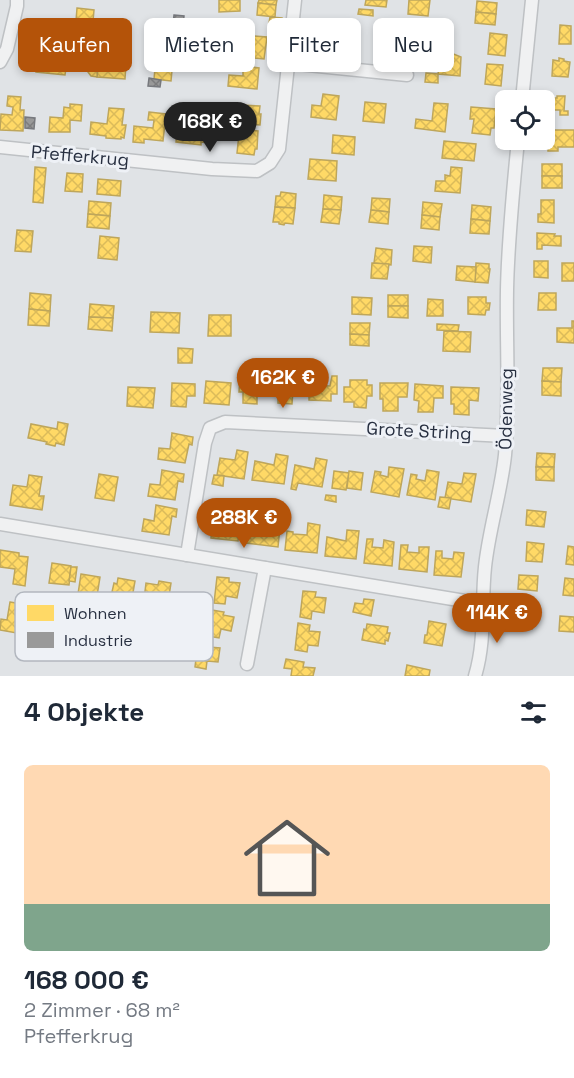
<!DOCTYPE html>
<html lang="de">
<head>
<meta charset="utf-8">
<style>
  body { margin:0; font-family:"Space Grotesk",sans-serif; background:#f2f2f3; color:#1f2937; height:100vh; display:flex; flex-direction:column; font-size:22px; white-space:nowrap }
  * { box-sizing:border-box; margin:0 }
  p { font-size:20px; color:#747a83 }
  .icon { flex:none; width:33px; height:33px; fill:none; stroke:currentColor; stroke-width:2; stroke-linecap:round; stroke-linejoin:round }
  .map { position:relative; height:676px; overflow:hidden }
  .panel { display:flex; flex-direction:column; background:#fff; flex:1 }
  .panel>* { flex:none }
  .guide { position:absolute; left:18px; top:18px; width:538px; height:54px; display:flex; gap:12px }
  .tools { position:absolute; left:495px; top:90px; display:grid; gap:12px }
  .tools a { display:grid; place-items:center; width:60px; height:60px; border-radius:9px; background:#fff; box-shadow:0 3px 9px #0003; font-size:30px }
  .price { position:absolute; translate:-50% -51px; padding:0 14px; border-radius:21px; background:#b45309; color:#fff; font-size:20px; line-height:39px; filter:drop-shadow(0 2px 3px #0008) }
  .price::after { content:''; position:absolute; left:50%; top:36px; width:18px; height:14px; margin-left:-9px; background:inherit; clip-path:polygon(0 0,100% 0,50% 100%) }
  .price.selected { background:#222; color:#fff }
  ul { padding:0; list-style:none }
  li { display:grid; align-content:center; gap:12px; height:318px; padding:0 24px }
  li+li { border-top:2px solid #e0e1e3 }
  li span { display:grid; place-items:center; height:186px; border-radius:9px; color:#555 }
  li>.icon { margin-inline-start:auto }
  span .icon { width:108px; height:108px; fill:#fffc; stroke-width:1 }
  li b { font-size:26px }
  h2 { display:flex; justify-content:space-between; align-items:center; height:72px; padding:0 24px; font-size:26px }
  .tag { padding:0 21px; border-radius:9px; background:#fff; box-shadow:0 3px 9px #0003; font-size:21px; line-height:54px }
  .tag.selected { background:#b45309; color:#fff }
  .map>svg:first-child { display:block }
  .homes { fill:url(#homes-cross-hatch); stroke:#bea65b; stroke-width:1.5 }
  .industry { fill:url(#industry-cross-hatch); stroke:#77797e; stroke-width:1.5 }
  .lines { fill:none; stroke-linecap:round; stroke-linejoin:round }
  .street-casing { stroke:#bec1c4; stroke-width:15 }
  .street { stroke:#f0f1f2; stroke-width:12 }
  .labels { text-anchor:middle; stroke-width:6; stroke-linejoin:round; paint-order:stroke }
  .street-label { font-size:18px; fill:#272f40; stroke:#eef1f6 }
  .key { fill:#eef1f6; stroke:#b2b7bf; stroke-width:1.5 }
  .key-label { font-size:16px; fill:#272f40 }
</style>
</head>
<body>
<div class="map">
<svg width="574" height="676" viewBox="0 0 574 676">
  <defs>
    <pattern id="homes-cross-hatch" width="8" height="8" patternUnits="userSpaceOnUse" patternTransform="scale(1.5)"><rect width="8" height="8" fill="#ffd966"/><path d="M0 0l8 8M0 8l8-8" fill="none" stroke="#dbbb5a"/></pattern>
    <pattern id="industry-cross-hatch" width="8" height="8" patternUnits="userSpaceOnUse" patternTransform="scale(1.5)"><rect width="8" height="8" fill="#999"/><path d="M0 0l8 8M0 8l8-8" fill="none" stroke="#7d7d7e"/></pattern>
  </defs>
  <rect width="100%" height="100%" fill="#e0e3e6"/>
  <g class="homes">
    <path d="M 219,0 L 240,0 L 240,11 L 219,12 Z"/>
    <path d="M 259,0 L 277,0 L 276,5 L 258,3 Z"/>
    <path d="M 366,0 L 387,0 L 386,7 L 365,5 Z"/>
    <path d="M 409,0 L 430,0 L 428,16 L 408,14 Z"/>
    <path d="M 477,1 L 497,3 L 496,14 L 476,12 Z"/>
    <path d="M 258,3 L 276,5 L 275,17 L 257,15 Z"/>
    <path d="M 77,8 L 94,10 L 92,32 L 67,30 L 68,20 L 76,21 Z"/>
    <path d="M 359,9 L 373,10 L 373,16 L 358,14 Z"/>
    <path d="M 476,12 L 496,14 L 495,25 L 475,23 Z"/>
    <path d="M 270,17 L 282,18 L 281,25 L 269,23 Z"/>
    <path d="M 392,23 L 413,25 L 411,44 L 390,42 Z"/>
    <path d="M 560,25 L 571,26 L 571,44 L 559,44 Z"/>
    <path d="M 165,28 L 184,30 L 183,49 L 163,47 Z"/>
    <path d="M 324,32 L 346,34 L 344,55 L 322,53 Z"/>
    <path d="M 490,33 L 507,35 L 505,56 L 488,54 Z"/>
    <path d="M 238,35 L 267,37 L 264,59 L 236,56 Z"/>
    <path d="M 390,42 L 411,44 L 410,63 L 389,61 Z"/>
    <path d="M 45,47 L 59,48 L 58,61 L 67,62 L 65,75 L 36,72 L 37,65 L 43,66 Z"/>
    <path d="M 446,51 L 461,57 L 460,76 L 438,74 L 439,68 L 442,68 Z"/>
    <path d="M 99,58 L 112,59 L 112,63 L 126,64 L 125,79 L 97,77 Z"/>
    <path d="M 156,58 L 173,60 L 171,81 L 154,79 Z"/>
    <path d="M 559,58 L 564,59 L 564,61 L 570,62 L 568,77 L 552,76 L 553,60 L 559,61 Z"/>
    <path d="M 487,64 L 503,65 L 501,86 L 485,84 Z"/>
    <path d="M 92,65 L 98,65 L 97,77 L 91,76 L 88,72 L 89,68 Z"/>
    <path d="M 243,66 L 259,68 L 257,89 L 228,86 L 229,75 L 243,76 Z"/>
    <path d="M 426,73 L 438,74 L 438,83 L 425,82 Z"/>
    <path d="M 323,94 L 339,96 L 336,120 L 311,117 L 312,105 L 321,106 Z"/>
    <path d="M 8,96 L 21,97 L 20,110 L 24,110 L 23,131 L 0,130 L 1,114 L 12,115 L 13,107 L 7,106 Z"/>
    <path d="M 557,96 L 565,96 L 564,111 L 568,111 L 568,115 L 560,115 L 560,110 L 549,110 L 550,98 L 557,98 Z"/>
    <path d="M 365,102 L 386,104 L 384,123 L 363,121 Z"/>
    <path d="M 434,103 L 448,104 L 445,132 L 415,128 L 416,119 L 432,121 Z"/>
    <path d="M 70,104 L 82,105 L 81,121 L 70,120 L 70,132 L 49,132 L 50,117 L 63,118 L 64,107 L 70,108 Z"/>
    <path d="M 241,105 L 260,106 L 259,114 L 261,114 L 260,125 L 240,123 Z"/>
    <path d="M 471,107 L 496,109 L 494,128 L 491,128 L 490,135 L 472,133 L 474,119 L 470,119 Z"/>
    <path d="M 109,108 L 124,109 L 122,125 L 126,125 L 124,138 L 121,137 L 121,139 L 106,138 L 106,136 L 90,134 L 91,122 L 107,124 Z"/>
    <path d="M 149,112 L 166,114 L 163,141 L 144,139 L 144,143 L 133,142 L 134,126 L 153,128 L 154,120 L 148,120 Z"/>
    <path d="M 190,118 L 207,119 L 206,131 L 210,132 L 209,143 L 201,142 L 201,145 L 176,142 L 178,121 L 190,122 Z"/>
    <path d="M 249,130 L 258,131 L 257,149 L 255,149 L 254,155 L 237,153 L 239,134 L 248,135 Z"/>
    <path d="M 548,130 L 574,130 L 574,147 L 558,147 L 558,151 L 548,151 Z"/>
    <path d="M 333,135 L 355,137 L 354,155 L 332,153 Z"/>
    <path d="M 444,141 L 476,144 L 474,161 L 442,158 Z"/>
    <path d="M 310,159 L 337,161 L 336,181 L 308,179 Z"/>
    <rect x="542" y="164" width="20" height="12"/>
    <path d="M 35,167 L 46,168 L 43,203 L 33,202 Z"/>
    <path d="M 451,167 L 462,168 L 460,193 L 435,191 L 436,181 L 445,181 L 445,175 L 450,176 Z"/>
    <path d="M 67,173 L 83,174 L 82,192 L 65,191 Z"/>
    <rect x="542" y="176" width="20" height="12"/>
    <path d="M 98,179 L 121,181 L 120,196 L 97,194 Z"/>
    <path d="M 281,192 L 296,194 L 295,208 L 275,207 L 276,196 L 280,196 Z"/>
    <path d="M 324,195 L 342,197 L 341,210 L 323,209 Z"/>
    <path d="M 372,198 L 390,199 L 389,212 L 371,210 Z"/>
    <path d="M 541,200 L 554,200 L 554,223 L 538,222 L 538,214 L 541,214 Z"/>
    <path d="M 89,201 L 111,203 L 110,216 L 88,214 Z"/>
    <path d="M 423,202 L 442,204 L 440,217 L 422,215 Z"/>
    <path d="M 472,205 L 491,207 L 490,221 L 471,219 Z"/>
    <path d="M 275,207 L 295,208 L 293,224 L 285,223 L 284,225 L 279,224 L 279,222 L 273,222 Z"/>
    <path d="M 323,209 L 341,210 L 339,224 L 321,222 Z"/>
    <path d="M 371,210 L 389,212 L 388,224 L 369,222 Z"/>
    <path d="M 88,214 L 110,216 L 109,229 L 87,227 Z"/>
    <path d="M 422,215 L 440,217 L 439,230 L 421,228 Z"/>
    <path d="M 471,219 L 490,221 L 489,234 L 470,233 Z"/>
    <path d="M 17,230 L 33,231 L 31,252 L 15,251 Z"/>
    <path d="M 537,233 L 555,234 L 554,236 L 561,236 L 561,246 L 542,245 L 542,249 L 537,249 Z"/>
    <path d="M 100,236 L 119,238 L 117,260 L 98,258 Z"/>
    <path d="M 414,246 L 432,247 L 431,263 L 413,261 Z"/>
    <path d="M 376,248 L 392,250 L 391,265 L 374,263 Z"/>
    <path d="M 534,261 L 548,261 L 548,278 L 534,277 Z"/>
    <path d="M 372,263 L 389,264 L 387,279 L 371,278 Z"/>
    <path d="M 476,263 L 489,264 L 489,269 L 490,269 L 488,283 L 475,282 Z"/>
    <rect x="562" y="263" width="12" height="18"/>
    <path d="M 457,266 L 476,267 L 475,282 L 456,280 Z"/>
    <path d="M 30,293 L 51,295 L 50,311 L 29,309 Z"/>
    <path d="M 539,293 L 556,293 L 556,310 L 538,310 Z"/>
    <rect x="388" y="295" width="20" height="11"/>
    <path d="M 352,297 L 372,298 L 371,315 L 352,314 Z"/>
    <path d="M 468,297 L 486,297 L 486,303 L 490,303 L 489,310 L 486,310 L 485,315 L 468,314 Z"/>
    <path d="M 428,299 L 443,300 L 443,316 L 427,316 Z"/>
    <path d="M 90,304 L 114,306 L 113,318 L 89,317 Z"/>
    <path d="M 388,306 L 408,306 L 408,318 L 388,317 Z"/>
    <path d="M 29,309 L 50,311 L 49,326 L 28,325 Z"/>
    <path d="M 151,312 L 180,313 L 179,333 L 150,332 Z"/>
    <path d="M 209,315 L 231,315 L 231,336 L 208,336 Z"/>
    <path d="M 89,317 L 113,318 L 112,331 L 88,329 Z"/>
    <path d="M 572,321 L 574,321 L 574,343 L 557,342 L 557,328 L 572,328 Z"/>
    <path d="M 350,323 L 370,323 L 369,335 L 350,334 Z"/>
    <path d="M 437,324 L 459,325 L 458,331 L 437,330 Z"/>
    <path d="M 444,331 L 471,332 L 470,352 L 443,351 Z"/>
    <path d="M 350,334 L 369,335 L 369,346 L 350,345 Z"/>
    <path d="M 178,348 L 193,349 L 192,363 L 178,363 Z"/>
    <path d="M 543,368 L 562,368 L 561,382 L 542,381 Z"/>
    <path d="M 240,376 L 267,378 L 266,391 L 257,390 L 257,404 L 243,403 L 243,392 L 239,392 Z"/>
    <path d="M 275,376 L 302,377 L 302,390 L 293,390 L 292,404 L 278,403 L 278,392 L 274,392 Z"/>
    <path d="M 332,376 L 337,376 L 337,394 L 331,394 L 331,401 L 309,400 L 309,385 L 330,386 Z"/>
    <path d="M 350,380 L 367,380 L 367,385 L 372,385 L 372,396 L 367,396 L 366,408 L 354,407 L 354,402 L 344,402 L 344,387 L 350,387 Z"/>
    <path d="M 206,381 L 231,383 L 229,405 L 204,403 Z"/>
    <path d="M 542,381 L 561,382 L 561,396 L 542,395 Z"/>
    <path d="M 172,383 L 195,384 L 195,396 L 187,396 L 186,407 L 171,406 Z"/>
    <path d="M 380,383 L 408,383 L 407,397 L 398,397 L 398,411 L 383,411 L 383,399 L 380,399 Z"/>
    <path d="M 415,384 L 443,386 L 443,398 L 434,398 L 433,412 L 418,412 L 419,401 L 414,400 Z"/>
    <path d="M 128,387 L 155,388 L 153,408 L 127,406 Z"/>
    <path d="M 451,387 L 479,388 L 478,401 L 469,400 L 469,415 L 454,414 L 454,404 L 451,404 Z"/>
    <path d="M 58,422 L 68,424 L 64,445 L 56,443 L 55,446 L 46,444 L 47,442 L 28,438 L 31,424 L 57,429 Z"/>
    <path d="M 172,433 L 193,437 L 192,445 L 189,444 L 185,463 L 158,459 L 159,448 L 170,449 Z"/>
    <path d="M 237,450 L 248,452 L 244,479 L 217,475 L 220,458 L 235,460 Z"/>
    <path d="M 537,453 L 555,454 L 554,467 L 536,467 Z"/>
    <path d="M 276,454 L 288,456 L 284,484 L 252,480 L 255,461 L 274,465 Z"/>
    <path d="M 316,458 L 327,460 L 322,487 L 298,483 L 296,490 L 291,489 L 295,465 L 314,469 Z"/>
    <path d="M 389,467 L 404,469 L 399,497 L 371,492 L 375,471 L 381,472 L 380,475 L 388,477 Z"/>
    <path d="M 536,467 L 554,467 L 554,481 L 536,480 Z"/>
    <path d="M 162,470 L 184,474 L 183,482 L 178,481 L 175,500 L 148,496 L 150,484 L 160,485 Z"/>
    <path d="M 427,470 L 439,472 L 435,500 L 407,495 L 411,474 L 417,475 L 416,479 L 425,481 Z"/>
    <path d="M 334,471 L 349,473 L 346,490 L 332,488 Z"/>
    <path d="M 349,471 L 363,473 L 361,490 L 347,488 Z"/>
    <path d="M 464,473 L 476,474 L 471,502 L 445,498 L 448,482 L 462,484 Z"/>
    <path d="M 99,474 L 118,477 L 114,501 L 95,498 Z"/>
    <path d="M 29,475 L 42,477 L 39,496 L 44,496 L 42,510 L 10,505 L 13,485 L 27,487 Z"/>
    <path d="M 214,475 L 224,476 L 223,486 L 212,484 Z"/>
    <path d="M 326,495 L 336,496 L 336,502 L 325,500 Z"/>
    <path d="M 440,497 L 451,498 L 449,509 L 438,507 Z"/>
    <path d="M 156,505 L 177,509 L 176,517 L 172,516 L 169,535 L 142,531 L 144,519 L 154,521 Z"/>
    <path d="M 527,510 L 546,512 L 544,527 L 526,525 Z"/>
    <path d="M 213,514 L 219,515 L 218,525 L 230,527 L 231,516 L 241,517 L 238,541 L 211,538 Z"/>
    <path d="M 268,517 L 281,518 L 278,547 L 246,543 L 248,525 L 255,525 L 254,527 L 267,528 Z"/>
    <path d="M 308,523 L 320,525 L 317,553 L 285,550 L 287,531 L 293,532 L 293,534 L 307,535 Z"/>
    <path d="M 347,530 L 359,531 L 356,559 L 325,556 L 327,537 L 346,541 Z"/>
    <path d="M 367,539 L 373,539 L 372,547 L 383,548 L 384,540 L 394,542 L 392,566 L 364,563 Z"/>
    <path d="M 527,542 L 544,544 L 542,562 L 526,561 Z"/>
    <path d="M 401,545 L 408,545 L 407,552 L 419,553 L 419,547 L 429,547 L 427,572 L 399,569 Z"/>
    <path d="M 568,546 L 574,547 L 574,565 L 566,564 Z"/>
    <path d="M 0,550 L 19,553 L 19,556 L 28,557 L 25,586 L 13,584 L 15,569 L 0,567 Z"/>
    <path d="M 436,551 L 442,551 L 442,558 L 453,559 L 454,552 L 464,553 L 461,577 L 434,575 Z"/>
    <path d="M 52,563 L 71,566 L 69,585 L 49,583 Z"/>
    <path d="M 71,567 L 77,567 L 75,582 L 69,581 Z"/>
    <path d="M 81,574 L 100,577 L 97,596 L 78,594 Z"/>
    <path d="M 519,575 L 538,576 L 537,591 L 518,589 Z"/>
    <path d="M 217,577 L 229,578 L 229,582 L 240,583 L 237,598 L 226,596 L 225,604 L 214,603 Z"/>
    <path d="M 118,578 L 135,581 L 131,604 L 115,602 L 116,593 L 112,592 L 114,583 L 117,584 Z"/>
    <path d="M 565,578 L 574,579 L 574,596 L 563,595 Z"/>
    <path d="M 159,581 L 171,583 L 166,615 L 155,613 L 156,602 L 144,600 L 146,583 L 158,585 Z"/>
    <path d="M 303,591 L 316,592 L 315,597 L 326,598 L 324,613 L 312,611 L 311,619 L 300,617 Z"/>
    <path d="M 364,599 L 374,600 L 371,616 L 353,612 L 355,603 L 363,604 Z"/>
    <path d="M 10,602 L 28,605 L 25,624 L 30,625 L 28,635 L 0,630 L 1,619 L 7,620 Z"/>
    <path d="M 212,610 L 224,612 L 223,615 L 234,617 L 231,631 L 221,629 L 219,638 L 207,636 Z"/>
    <path d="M 516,611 L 533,612 L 532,629 L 515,627 Z"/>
    <path d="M 560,616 L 574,617 L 574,632 L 559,631 Z"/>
    <path d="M 429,621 L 446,624 L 442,646 L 424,643 L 425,635 L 427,635 Z"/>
    <path d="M 298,623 L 310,625 L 309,631 L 320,632 L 318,646 L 308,645 L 307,652 L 295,650 Z"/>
    <path d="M 367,624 L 388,627 L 387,633 L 390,633 L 388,641 L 385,640 L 385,644 L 362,640 L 364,629 L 366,630 Z"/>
    <path d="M 190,640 L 209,642 L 209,647 L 220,648 L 218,662 L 207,661 L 206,669 L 195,667 L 197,651 L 189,651 Z"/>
    <path d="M 286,659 L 304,662 L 303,667 L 315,668 L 313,676 L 291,676 L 292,669 L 284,668 Z"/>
    <path d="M 407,665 L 430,670 L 429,676 L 405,676 Z"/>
  </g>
  <g class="industry">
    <path d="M 174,15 L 184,16 L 183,26 L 173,25 Z"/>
    <path d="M 347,24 L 358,25 L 357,39 L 346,38 Z"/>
    <path d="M 149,78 L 161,80 L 160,87 L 148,86 Z"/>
    <path d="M 25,117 L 35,118 L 34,129 L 25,128 Z"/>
  </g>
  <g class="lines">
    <defs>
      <g id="street">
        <path d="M 0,62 L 7,49 L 17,6 L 17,0"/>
        <path d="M 288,63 L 407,75"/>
        <path d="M 522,100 L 532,0"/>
        <path d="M 0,147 L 212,169 L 257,171 L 270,163 L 279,149 L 295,0"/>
        <path d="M 0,524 L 483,604"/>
        <path d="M 187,555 L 205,443 L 210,428 L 225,422 L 506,436"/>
        <path d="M 247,664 L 265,568"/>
        <path d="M 475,676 C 486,640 481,604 485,567 C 489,529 501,493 505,455 C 510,400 506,345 507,290 C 508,240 513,190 518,140"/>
      </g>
    </defs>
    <use href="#street" class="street-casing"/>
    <use href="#street" class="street"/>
  </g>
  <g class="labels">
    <g class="street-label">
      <text transform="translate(80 156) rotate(5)" y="6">Pfefferkrug</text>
      <text transform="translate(506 409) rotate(-89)" y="6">Ödenweg</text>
      <text transform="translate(419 431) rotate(3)" y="6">Grote String</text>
    </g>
  </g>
  <rect x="15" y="592" width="198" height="69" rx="9" class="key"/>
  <rect x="27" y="605" width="27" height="16" fill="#ffd966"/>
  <rect x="27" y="632" width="27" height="16" fill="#999"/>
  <g class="key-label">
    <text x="64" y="619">Wohnen</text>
    <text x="64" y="646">Industrie</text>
  </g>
</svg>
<div class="tools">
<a><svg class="icon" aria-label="locate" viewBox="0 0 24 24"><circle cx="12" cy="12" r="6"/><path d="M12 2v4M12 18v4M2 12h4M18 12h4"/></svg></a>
</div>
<b class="price selected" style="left:210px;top:153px">168K €</b>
<b class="price" style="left:283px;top:409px">162K €</b>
<b class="price" style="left:244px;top:549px">288K €</b>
<b class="price" style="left:497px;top:644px">114K €</b>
<div class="guide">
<a class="tag selected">Kaufen</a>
<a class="tag">Mieten</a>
<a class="tag">Filter</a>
<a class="tag">Neu</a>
</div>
</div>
<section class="panel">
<h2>4 Objekte<svg class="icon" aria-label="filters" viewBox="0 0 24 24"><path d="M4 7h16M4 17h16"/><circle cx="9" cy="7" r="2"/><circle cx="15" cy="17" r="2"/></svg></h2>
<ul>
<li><span style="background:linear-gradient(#ffd9b3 75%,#7fa58c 0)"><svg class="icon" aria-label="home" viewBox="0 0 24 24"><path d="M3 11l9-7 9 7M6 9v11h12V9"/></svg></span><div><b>168 000 €</b><p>2 Zimmer · 68 m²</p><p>Pfefferkrug</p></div></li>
</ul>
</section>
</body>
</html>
